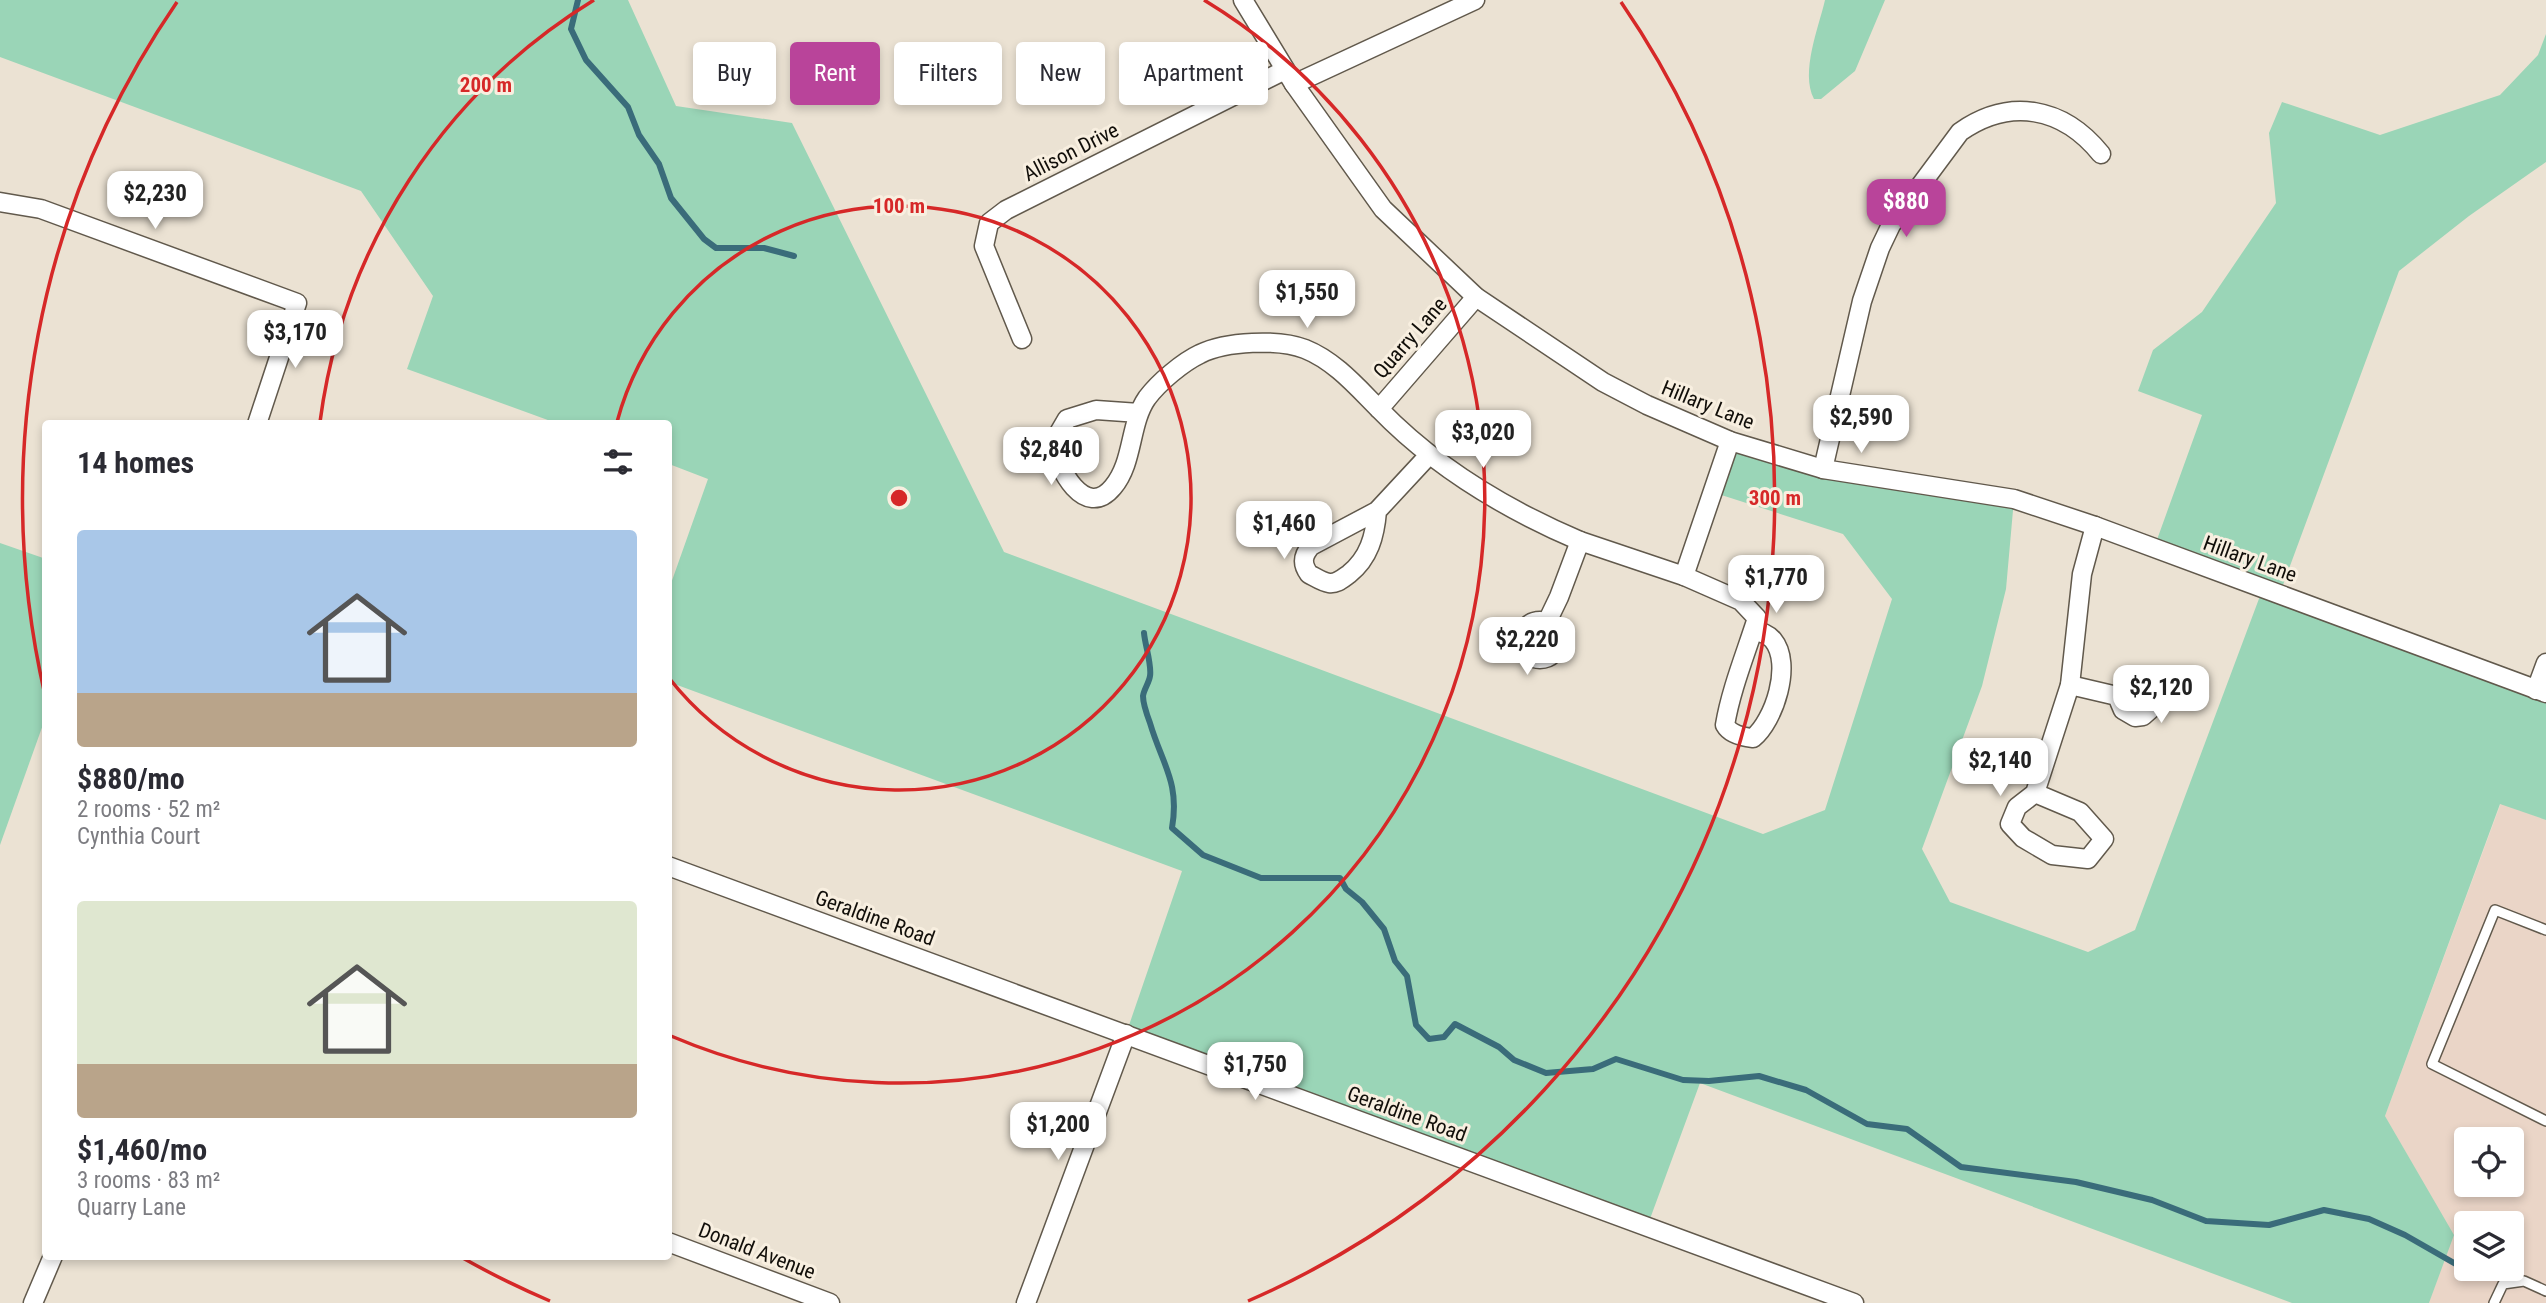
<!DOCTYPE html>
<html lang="en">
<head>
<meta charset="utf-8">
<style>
  body { margin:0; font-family:"Roboto Condensed",sans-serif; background:#f2f2f3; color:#2b2b33; height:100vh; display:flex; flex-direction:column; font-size:26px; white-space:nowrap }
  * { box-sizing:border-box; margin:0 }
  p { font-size:23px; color:#7c7c81 }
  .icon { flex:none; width:38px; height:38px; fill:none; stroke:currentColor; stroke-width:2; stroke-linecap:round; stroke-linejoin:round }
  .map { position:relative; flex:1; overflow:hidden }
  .side { position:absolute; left:42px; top:420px; width:630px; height:840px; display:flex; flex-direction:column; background:#fff; border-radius:7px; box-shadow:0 4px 10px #0003 }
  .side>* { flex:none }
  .guide { position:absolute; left:693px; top:42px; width:665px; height:63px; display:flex; gap:14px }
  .tools { position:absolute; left:2454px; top:1127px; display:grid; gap:14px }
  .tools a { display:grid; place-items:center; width:70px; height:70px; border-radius:7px; background:#fff; box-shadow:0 4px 10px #0003; font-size:35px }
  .price { position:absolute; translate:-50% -60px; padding:0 16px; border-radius:14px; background:#fff; color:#222; font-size:23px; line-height:46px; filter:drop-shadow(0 2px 4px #0008) }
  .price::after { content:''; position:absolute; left:50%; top:42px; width:21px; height:16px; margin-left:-10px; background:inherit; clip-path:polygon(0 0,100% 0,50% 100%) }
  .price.selected { background:#b9449a; color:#fff }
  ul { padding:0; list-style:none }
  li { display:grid; align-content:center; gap:14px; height:371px; padding:0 35px }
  li span { display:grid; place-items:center; height:217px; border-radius:7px; color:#555 }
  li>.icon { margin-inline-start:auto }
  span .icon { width:126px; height:126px; fill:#fffc; stroke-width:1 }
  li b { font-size:30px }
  h2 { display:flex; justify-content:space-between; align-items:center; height:84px; padding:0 35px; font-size:30px }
  .tag { padding:0 24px; border-radius:7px; background:#fff; box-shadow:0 4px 10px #0003; font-size:24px; line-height:63px }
  .tag.selected { background:#b9449a; color:#fff }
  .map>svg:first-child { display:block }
  .commercial { fill:#ead5c7; fill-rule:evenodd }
  .green { fill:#9ad5b7 }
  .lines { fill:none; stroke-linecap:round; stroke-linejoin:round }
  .stream { stroke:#3a6c7a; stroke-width:6 }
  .service-casing { stroke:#61594c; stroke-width:12 }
  .minor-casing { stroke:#61594c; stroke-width:21 }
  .service { stroke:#fff; stroke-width:9 }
  .minor { stroke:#fff; stroke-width:18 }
  .ring { fill:none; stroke:#d62828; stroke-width:3.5 }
  .labels { text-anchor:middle; stroke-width:6; stroke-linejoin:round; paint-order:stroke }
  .street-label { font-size:21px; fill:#110e09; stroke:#f8efe0 }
  .centre { fill:#d62828; stroke:#f8efe0; stroke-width:3.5 }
  .ring-label { font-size:21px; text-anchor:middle; font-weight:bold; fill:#d62828; stroke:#f8efe0; stroke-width:6; stroke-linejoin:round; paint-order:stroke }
</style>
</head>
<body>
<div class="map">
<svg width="2546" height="1303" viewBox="0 0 2546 1303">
  <rect width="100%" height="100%" fill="#ebe2d3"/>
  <path class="commercial" d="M 2501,803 L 2546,820 L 2546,1303 L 2429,1303 L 2453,1235 L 2385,1116 ZM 2466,1139 L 2511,1139 L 2511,1185 L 2466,1185 ZM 2466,1223 L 2511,1223 L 2511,1269 L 2466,1269 Z"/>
  <g class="green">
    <path d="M 0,0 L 628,0 L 676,106 L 792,123 L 1004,552 L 1763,834 L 1825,810 L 1892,599 L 1843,534 L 1712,492 L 1730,441 L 2014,499 L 2006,589 L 1982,686 L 1922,849 L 1950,902 L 2088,952 L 2135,930 L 2263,588 L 2154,548 L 2202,415 L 2138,391 L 2153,350 L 2202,312 L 2276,203 L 2269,133 L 2282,102 L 2380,135 L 2500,95 L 2538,55 L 2546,34 L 2546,162 L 2469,216 L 2399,271 L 2280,593 L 2546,693 L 2546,820 L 2500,804 L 2385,1116 L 2454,1235 L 2429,1303 L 2292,1303 L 1700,1083 L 1647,1227 L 1126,1034 L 1182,871 L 669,682 L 669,589 L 708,479 L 669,464 L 668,424 L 556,423 L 407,369 L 433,296 L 361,191 L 0,57 Z"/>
    <path d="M 1825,0 L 1885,0 L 1855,71 L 1821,99 L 1814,99 C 1800,72 1819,27 1825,0 Z"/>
    <path d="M 0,543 L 46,559 L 45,719 L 0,845 Z"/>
  </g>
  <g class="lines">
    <g class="stream">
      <path d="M 578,0 L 571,29 L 586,60 L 628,107 L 639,135 L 659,164 L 671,198 L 704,239 L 716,248 L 764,248 L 794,256"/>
      <path d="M 1144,633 C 1145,645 1152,665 1150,676 C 1149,683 1144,689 1143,696 C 1143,704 1147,715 1150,723 C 1162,764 1180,782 1172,828 L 1203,855 L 1261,878 L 1340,878 L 1346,889 L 1362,902 L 1384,929 L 1395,961 L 1407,976 L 1416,1025 L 1429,1039 L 1444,1037 L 1455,1024 L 1499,1047 L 1514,1060 L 1546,1073 L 1593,1069 L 1616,1059 L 1683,1080 L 1709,1081 L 1759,1076 L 1806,1090 L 1867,1124 L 1907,1129 L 1961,1167 L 2076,1182 L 2152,1200 L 2206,1221 L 2269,1225 L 2324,1210 L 2369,1219 L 2405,1235 L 2475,1275"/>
    </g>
    <defs>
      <g id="service">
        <path d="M 2546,930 L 2495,910 L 2432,1064 L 2546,1121"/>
        <path d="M 2494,1303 L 2503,1284 L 2524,1281 L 2546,1291"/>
      </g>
      <g id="minor">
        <path d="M 1243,0 L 1294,84 L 1383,209 L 1476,297 L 1603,382 L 1647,405 L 1730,441 L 1823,469 L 2014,499 L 2095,526 L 2546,693"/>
        <path d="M 1294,84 L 1475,0"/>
        <path d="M 0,202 L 41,209 L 297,303 L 257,424"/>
        <path d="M 1022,339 L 984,246 L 989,223 L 1006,210 L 1285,70"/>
        <path d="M 1379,409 C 1436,468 1505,509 1580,541"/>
        <path d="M 1139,413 L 1096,410 L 1067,419 L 1053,443 C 1057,468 1085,521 1113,487 C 1134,462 1129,424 1147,398 C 1159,382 1183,362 1200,354 C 1226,341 1279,339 1305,349 C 1335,361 1357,387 1379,409 L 1476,297"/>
        <path d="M 1823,469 L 1862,301 L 1880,248 L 1891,225 L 1960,132 C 2010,97 2063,107 2101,154"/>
        <path d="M 1377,511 C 1375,536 1369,558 1349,574 C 1342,579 1337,584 1329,583 C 1322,582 1315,577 1309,574 C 1301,563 1303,555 1311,546 L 1377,511 L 1429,455"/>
        <path d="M 1684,576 L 1741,601 L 1757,618 C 1746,653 1731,689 1725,725 C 1730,734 1743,737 1753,738 C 1774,721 1793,664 1773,640 C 1768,634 1761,632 1754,630"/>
        <circle cx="1540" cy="640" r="19"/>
        <path d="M 1547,622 L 1559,597 L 1580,541 L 1684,576 L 1730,441"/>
        <path d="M 2070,685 L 2117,696 L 2123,710 L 2135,717 L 2143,716 L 2152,708 L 2153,701 L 2148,691 L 2128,686 L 2117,696"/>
        <path d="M 2536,690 L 2546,663"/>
        <path d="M 2035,793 L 2080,812 L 2104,839 L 2088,859 L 2052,855 L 2023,838 L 2010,824 L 2017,807 L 2035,793 L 2070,685 L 2082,574 L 2095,526"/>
        <path d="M 668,866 L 1854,1303"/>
        <path d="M 668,1242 L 830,1303"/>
        <path d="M 33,1303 L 53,1256"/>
        <path d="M 1026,1303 L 1126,1034"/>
      </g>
    </defs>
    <use href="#service" class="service-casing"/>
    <use href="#minor" class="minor-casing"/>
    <use href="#service" class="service"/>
    <use href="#minor" class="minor"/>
  </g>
  <g class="ring">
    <path d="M617 422A292 292 0 1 1 669 678"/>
    <path d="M320 422A584 584 0 0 1 594 0M1204 0A584 584 0 0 1 671 1036"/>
    <path d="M550 1301A876 876 0 0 1 461 1257M45 695A876 876 0 0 1 177 2M1621 2A876 876 0 0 1 1248 1301"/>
  </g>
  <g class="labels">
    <g class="street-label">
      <text transform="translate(1071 152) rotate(-27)" y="7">Allison Drive</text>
      <text transform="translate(1410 338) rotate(-49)" y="7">Quarry Lane</text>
      <text transform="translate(1708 405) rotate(22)" y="7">Hillary Lane</text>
      <text transform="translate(2250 559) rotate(20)" y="7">Hillary Lane</text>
      <text transform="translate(875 918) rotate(20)" y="7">Geraldine Road</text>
      <text transform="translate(1407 1114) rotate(20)" y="7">Geraldine Road</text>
      <text transform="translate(757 1251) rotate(21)" y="7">Donald Avenue</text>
    </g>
  </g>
  <circle cx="899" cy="498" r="10" class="centre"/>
  <g class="ring-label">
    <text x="486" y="92">200 m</text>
    <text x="899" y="213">100 m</text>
    <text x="1775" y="505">300 m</text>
  </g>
</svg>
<div class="tools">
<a><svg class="icon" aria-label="locate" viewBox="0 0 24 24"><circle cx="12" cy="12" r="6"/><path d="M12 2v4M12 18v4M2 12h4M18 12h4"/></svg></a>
<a><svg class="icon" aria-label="layers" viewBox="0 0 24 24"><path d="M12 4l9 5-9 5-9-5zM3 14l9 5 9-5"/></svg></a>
</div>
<b class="price" style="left:155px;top:231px">$2,230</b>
<b class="price selected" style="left:1906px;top:239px">$880</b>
<b class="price" style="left:1307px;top:330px">$1,550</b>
<b class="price" style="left:295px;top:370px">$3,170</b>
<b class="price" style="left:1861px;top:455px">$2,590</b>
<b class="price" style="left:1483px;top:470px">$3,020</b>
<b class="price" style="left:1051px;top:487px">$2,840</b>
<b class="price" style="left:1284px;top:561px">$1,460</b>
<b class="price" style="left:1776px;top:615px">$1,770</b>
<b class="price" style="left:1527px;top:677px">$2,220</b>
<b class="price" style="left:2161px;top:725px">$2,120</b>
<b class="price" style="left:2000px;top:798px">$2,140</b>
<b class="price" style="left:1255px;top:1102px">$1,750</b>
<b class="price" style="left:1058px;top:1162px">$1,200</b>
<div class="guide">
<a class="tag">Buy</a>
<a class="tag selected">Rent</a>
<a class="tag">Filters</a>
<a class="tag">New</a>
<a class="tag">Apartment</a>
</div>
<section class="side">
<h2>14 homes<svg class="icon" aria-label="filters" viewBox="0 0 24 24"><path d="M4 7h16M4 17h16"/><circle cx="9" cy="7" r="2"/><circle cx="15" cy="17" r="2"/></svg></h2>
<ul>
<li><span style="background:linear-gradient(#a9c7e8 75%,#b9a48a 0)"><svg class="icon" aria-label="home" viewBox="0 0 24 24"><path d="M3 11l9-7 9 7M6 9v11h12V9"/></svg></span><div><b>$880/mo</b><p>2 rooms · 52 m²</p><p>Cynthia Court</p></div></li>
<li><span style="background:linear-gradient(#dfe7d0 75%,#b9a48a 0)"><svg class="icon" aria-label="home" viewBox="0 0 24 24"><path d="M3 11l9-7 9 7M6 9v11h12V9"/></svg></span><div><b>$1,460/mo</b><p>3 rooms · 83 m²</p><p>Quarry Lane</p></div></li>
</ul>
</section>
</div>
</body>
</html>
